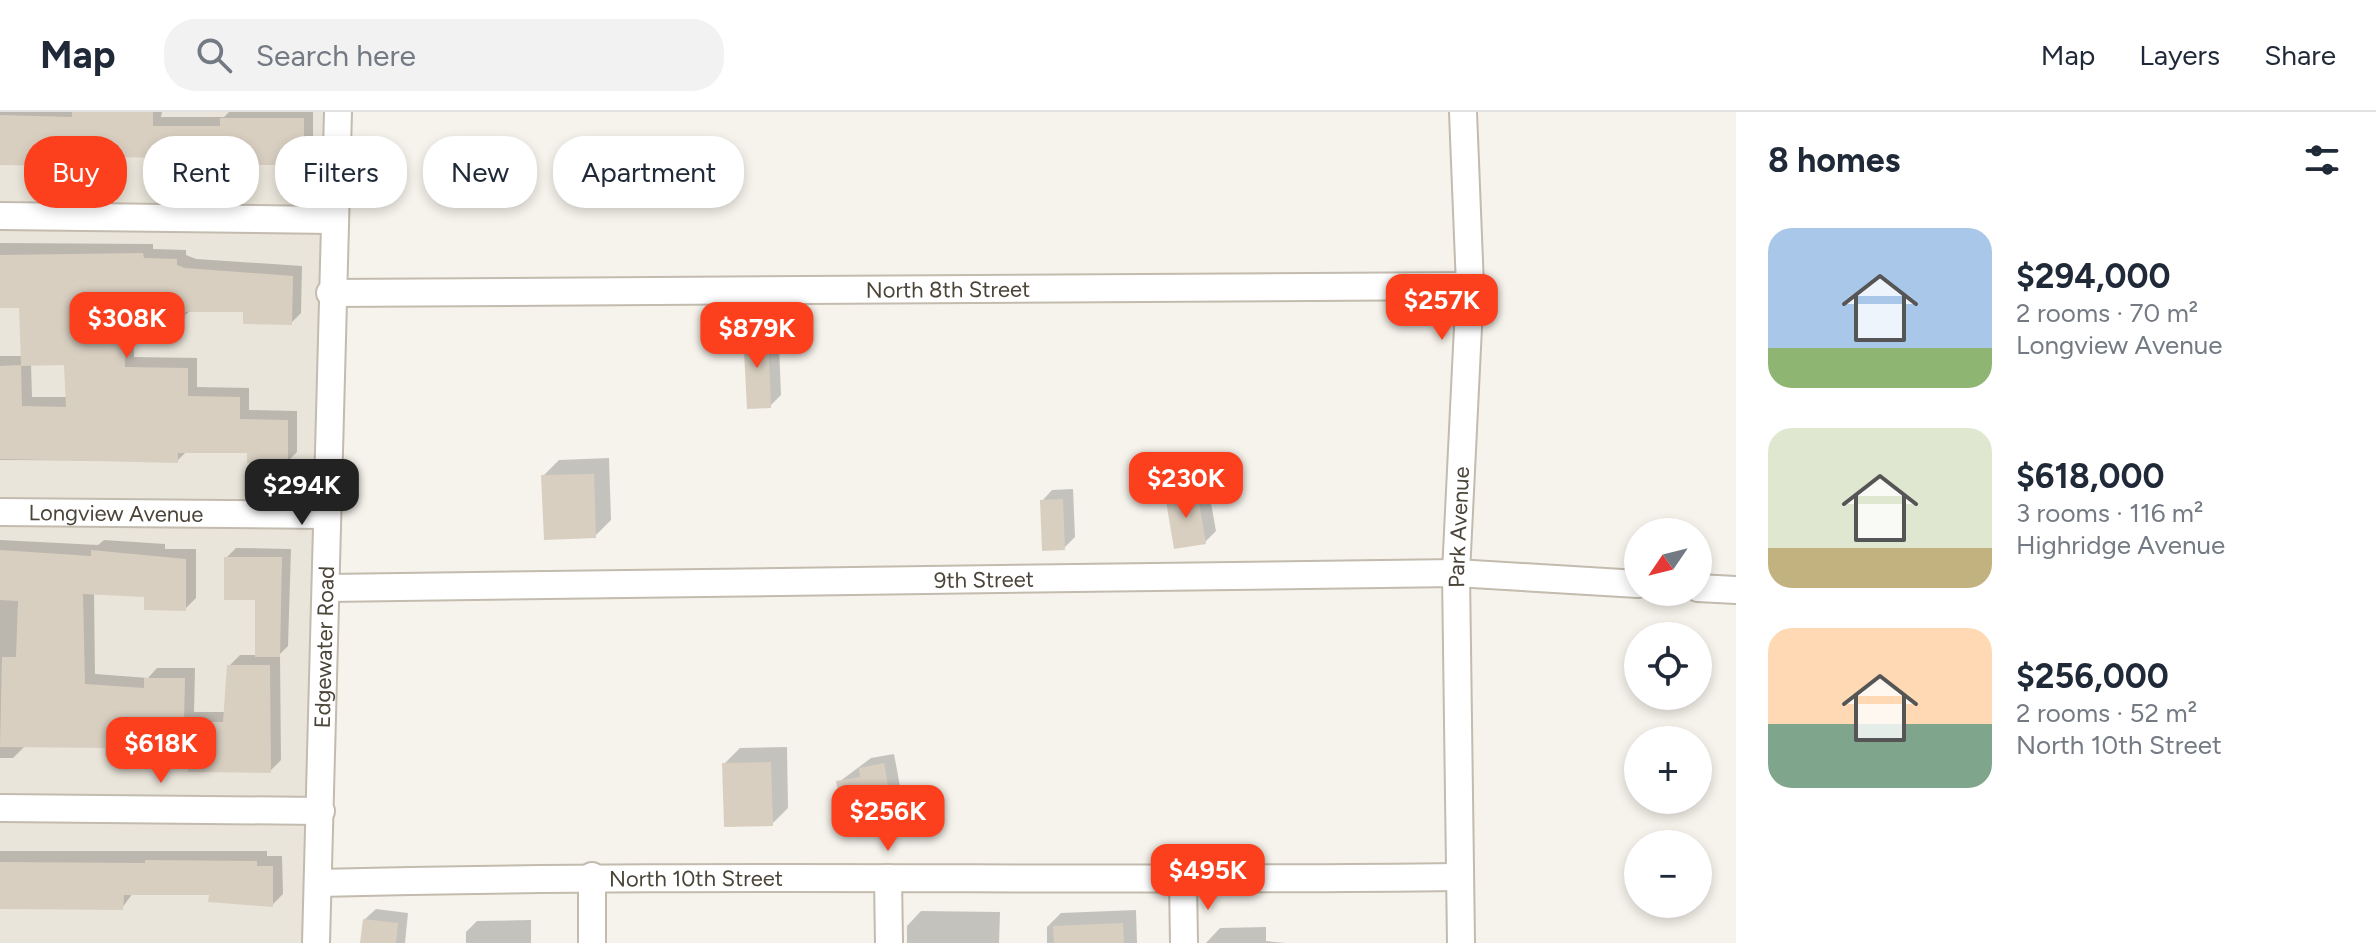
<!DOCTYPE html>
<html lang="en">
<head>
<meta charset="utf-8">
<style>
  body { margin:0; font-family:Figtree,sans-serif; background:#f2f2f3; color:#1f2937; height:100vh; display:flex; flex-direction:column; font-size:30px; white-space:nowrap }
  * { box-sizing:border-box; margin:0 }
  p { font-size:26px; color:#747a83 }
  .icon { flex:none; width:44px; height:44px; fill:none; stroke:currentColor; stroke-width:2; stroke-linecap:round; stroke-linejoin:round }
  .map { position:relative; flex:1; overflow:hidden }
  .panel { display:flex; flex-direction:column; background:#fff; width:640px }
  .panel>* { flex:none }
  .top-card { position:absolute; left:24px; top:24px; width:760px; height:72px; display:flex; gap:16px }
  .needle { width:52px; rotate:235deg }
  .buttons { position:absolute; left:1624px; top:406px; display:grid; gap:16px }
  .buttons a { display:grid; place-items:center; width:88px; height:88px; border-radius:50%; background:#fff; box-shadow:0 4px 12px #0003; font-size:40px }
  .price { position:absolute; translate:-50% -68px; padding:0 18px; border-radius:16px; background:#fc3f1d; color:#fff; font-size:26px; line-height:52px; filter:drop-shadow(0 2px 4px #0008) }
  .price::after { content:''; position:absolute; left:50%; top:48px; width:24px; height:18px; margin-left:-12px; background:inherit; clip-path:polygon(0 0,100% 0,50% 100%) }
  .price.selected { background:#222; color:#fff }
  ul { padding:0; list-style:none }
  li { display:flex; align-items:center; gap:24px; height:200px; padding:0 32px }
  li span { display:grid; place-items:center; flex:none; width:224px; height:160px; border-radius:24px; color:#555 }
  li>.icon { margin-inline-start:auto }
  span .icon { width:96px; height:96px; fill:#fffc; stroke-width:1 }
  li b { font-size:34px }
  h2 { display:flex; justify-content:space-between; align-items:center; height:96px; padding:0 32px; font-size:34px }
  .tag { padding:0 28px; border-radius:32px; background:#fff; box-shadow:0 4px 12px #0003; font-size:28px; line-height:72px }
  .tag.selected { background:#fc3f1d; color:#fff }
  header { display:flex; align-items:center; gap:48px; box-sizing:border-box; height:112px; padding:0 40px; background:#fff; border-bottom:2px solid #e0e1e3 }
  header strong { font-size:38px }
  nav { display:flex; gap:44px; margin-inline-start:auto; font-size:28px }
  .search { width:560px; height:72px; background:#f2f2f3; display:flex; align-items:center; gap:20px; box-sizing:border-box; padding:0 28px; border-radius:32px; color:#747a83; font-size:30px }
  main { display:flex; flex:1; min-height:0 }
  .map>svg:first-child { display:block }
  .residential { fill:#eae5da }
  .shadow { fill:#0003; fill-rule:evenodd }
  .building { fill:#d8cfc1 }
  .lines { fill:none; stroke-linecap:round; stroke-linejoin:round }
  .minor-casing { stroke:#c2bbae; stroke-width:30 }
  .minor { stroke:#fff; stroke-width:26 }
  .labels { text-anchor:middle; stroke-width:6; stroke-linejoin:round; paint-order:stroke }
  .street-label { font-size:22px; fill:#4b4439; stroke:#fff }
</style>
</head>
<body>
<header>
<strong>Map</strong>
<div class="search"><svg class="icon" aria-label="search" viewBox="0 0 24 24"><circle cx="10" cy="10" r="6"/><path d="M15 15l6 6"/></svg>Search here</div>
<nav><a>Map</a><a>Layers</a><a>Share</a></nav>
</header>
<main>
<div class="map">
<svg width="1736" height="831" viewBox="0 0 1736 831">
  <rect width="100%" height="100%" fill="#f6f3ec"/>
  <path class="residential" d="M 0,0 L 338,0 L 316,831 L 0,831 Z"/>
  <g class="shadow">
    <path d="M 0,0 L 162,0 L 161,5 L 224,5 L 229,0 L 313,0 L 313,36 L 290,51 L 111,43 L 111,50 L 102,59 L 73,52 L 0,50 Z"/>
    <path d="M 0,131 L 153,132 L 153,137 L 186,138 L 186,143 L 196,147 L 302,154 L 301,201 L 291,211 L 245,198 L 191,198 L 184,204 L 148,204 L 133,208 L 134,245 L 197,246 L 197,275 L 249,276 L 249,298 L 297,299 L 297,340 L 287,350 L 249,339 L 187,339 L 177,349 L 0,348 L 0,244 L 23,244 L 21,194 L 0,193 ZM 66,251 L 67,285 L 32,285 L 31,252 Z"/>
    <path d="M 778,209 L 781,283 L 770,294 L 745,221 L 756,210 Z"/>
    <path d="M 609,346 L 611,408 L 595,424 L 543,364 L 559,348 Z"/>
    <path d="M 1207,369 L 1216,419 L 1205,430 L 1167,384 L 1178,373 Z"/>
    <path d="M 1073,377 L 1075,425 L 1064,436 L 1042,389 L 1052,378 Z"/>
    <path d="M 0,428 L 98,433 L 104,428 L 165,432 L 165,437 L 196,437 L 196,486 L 185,497 L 146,483 L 94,481 L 95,562 L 148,566 L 157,556 L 195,556 L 194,600 L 226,600 L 229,554 L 240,543 L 257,543 L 257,486 L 226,446 L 236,436 L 291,437 L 288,534 L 280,542 L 281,648 L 270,659 L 190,643 L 107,634 L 24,635 L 13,646 L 0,646 Z"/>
    <path d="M 787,635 L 788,696 L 772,712 L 724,652 L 740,636 Z"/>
    <path d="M 894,642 L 905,701 L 894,712 L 839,670 L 871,646 Z"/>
    <path d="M 0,739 L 267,739 L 267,744 L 282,744 L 283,782 L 272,793 L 211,781 L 133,781 L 122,796 L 0,794 Z"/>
    <path d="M 376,797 L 408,801 L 405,831 L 362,831 L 365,807 Z"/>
    <path d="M 1136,798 L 1137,831 L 1047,831 L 1047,815 L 1061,801 Z"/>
    <path d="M 921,799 L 1000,800 L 999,831 L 907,831 L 907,814 Z"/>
    <path d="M 531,808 L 531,831 L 466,831 L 466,820 L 477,809 Z"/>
    <path d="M 1266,815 L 1266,829 L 1286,831 L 1206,831 L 1220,816 Z"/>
  </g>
  <g class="building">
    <path d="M 72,0 L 153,0 L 153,14 L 220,14 L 220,6 L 304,6 L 304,48 L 291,48 L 291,53 L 168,53 L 168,46 L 103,45 L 102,61 L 71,60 L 71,54 L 0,53 L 0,3 L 72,5 Z"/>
    <path d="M 143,141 L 144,146 L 177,147 L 177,153 L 185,156 L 293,164 L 292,213 L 243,212 L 243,200 L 185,200 L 185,206 L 145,206 L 145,210 L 124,210 L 125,255 L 188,256 L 188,284 L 240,285 L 240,307 L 288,308 L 288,352 L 247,351 L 247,341 L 178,341 L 178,351 L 0,347 L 0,254 L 21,253 L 22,294 L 66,295 L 64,253 L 21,254 L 19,196 L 0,196 L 0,143 Z"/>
    <path d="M 768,219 L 771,296 L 747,297 L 743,220 Z"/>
    <path d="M 594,362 L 596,426 L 544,428 L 541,363 Z"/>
    <path d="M 1197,378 L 1206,432 L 1174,437 L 1165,383 Z"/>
    <path d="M 1063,387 L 1065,438 L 1042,439 L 1040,388 Z"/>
    <path d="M 0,438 L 91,444 L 91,438 L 186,447 L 186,499 L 144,498 L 144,485 L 83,482 L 85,572 L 144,576 L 144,566 L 185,566 L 184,610 L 223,610 L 227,553 L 270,553 L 271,661 L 188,660 L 188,645 L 105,644 L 105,636 L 0,635 L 2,545 L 16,545 L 18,489 L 0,488 Z"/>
    <path d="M 224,445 L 282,445 L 280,545 L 255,545 L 255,488 L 224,488 Z"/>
    <path d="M 771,650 L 773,714 L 724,715 L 722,651 Z"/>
    <path d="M 884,651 L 895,714 L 846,722 L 836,669 L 860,665 L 859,656 Z"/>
    <path d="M 145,748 L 257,749 L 257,754 L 273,754 L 273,795 L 208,790 L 209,783 L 124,783 L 123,798 L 0,797 L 0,750 L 145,751 Z"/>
    <path d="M 363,807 L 398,811 L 396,831 L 360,831 Z"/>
    <path d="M 1123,811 L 1124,831 L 1054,831 L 1053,814 Z"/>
  </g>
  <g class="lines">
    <defs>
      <g id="minor">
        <path d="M 0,104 L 333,108"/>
        <path id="s1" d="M 330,181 L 1470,174"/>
        <path id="s2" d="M 0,400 L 327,403"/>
        <path id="s3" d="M 328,476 L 1456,461 L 1638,472"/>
        <path d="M 1698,476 L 1736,478"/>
        <path d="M 0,696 L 321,699"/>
        <path d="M 592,764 L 592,831"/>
        <path d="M 888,766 L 889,831"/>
        <path d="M 1183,769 L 1184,831"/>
        <path id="s4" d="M 318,771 C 698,761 1078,770 1458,765"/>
        <path id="s5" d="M 316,831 L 338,0"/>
        <path id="s6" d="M 1461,831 L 1456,461 L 1470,174 L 1463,0"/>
      </g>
    </defs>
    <use href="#minor" class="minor-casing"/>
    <use href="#minor" class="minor"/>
  </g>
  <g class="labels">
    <g class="street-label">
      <text dy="8" stroke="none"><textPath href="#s1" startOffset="618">North 8th Street</textPath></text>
      <text dy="8" stroke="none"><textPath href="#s2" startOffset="116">Longview Avenue</textPath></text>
      <text dy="8" stroke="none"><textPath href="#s6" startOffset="416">Park Avenue</textPath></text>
      <text dy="8" stroke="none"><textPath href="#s3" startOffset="656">9th Street</textPath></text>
      <text dy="8" stroke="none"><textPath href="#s5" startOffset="296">Edgewater Road</textPath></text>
      <text dy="8" stroke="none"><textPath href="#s4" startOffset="378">North 10th Street</textPath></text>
    </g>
  </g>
</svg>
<div class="buttons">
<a><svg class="needle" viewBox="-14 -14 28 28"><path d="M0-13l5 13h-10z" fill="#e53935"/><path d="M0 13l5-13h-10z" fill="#747a83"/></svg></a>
<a><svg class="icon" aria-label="locate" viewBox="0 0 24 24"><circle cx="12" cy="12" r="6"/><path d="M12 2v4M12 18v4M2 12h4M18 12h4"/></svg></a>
<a>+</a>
<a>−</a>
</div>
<b class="price" style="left:1442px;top:230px">$257K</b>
<b class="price" style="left:127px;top:248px">$308K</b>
<b class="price" style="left:757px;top:258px">$879K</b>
<b class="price" style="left:1186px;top:408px">$230K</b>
<b class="price selected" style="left:302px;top:415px">$294K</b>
<b class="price" style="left:161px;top:673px">$618K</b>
<b class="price" style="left:888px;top:741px">$256K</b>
<b class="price" style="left:1208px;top:800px">$495K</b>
<div class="top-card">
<a class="tag selected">Buy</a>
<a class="tag">Rent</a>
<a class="tag">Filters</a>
<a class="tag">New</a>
<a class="tag">Apartment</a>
</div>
</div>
<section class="panel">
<h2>8 homes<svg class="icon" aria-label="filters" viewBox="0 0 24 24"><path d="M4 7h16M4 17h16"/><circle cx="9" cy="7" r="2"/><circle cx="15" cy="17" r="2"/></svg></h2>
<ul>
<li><span style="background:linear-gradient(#a9c7e8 75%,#8fb573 0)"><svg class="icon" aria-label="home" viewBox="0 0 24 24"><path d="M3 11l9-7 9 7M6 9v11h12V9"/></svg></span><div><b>$294,000</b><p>2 rooms · 70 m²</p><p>Longview Avenue</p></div></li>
<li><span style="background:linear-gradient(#dfe7d0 75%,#c2b280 0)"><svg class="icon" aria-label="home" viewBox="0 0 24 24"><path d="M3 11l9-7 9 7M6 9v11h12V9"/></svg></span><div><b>$618,000</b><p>3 rooms · 116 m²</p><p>Highridge Avenue</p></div></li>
<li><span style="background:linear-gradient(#ffd9b3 60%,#7fa58c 0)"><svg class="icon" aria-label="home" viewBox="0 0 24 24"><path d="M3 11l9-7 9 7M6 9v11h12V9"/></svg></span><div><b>$256,000</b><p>2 rooms · 52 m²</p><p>North 10th Street</p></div></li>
</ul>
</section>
</main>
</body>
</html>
